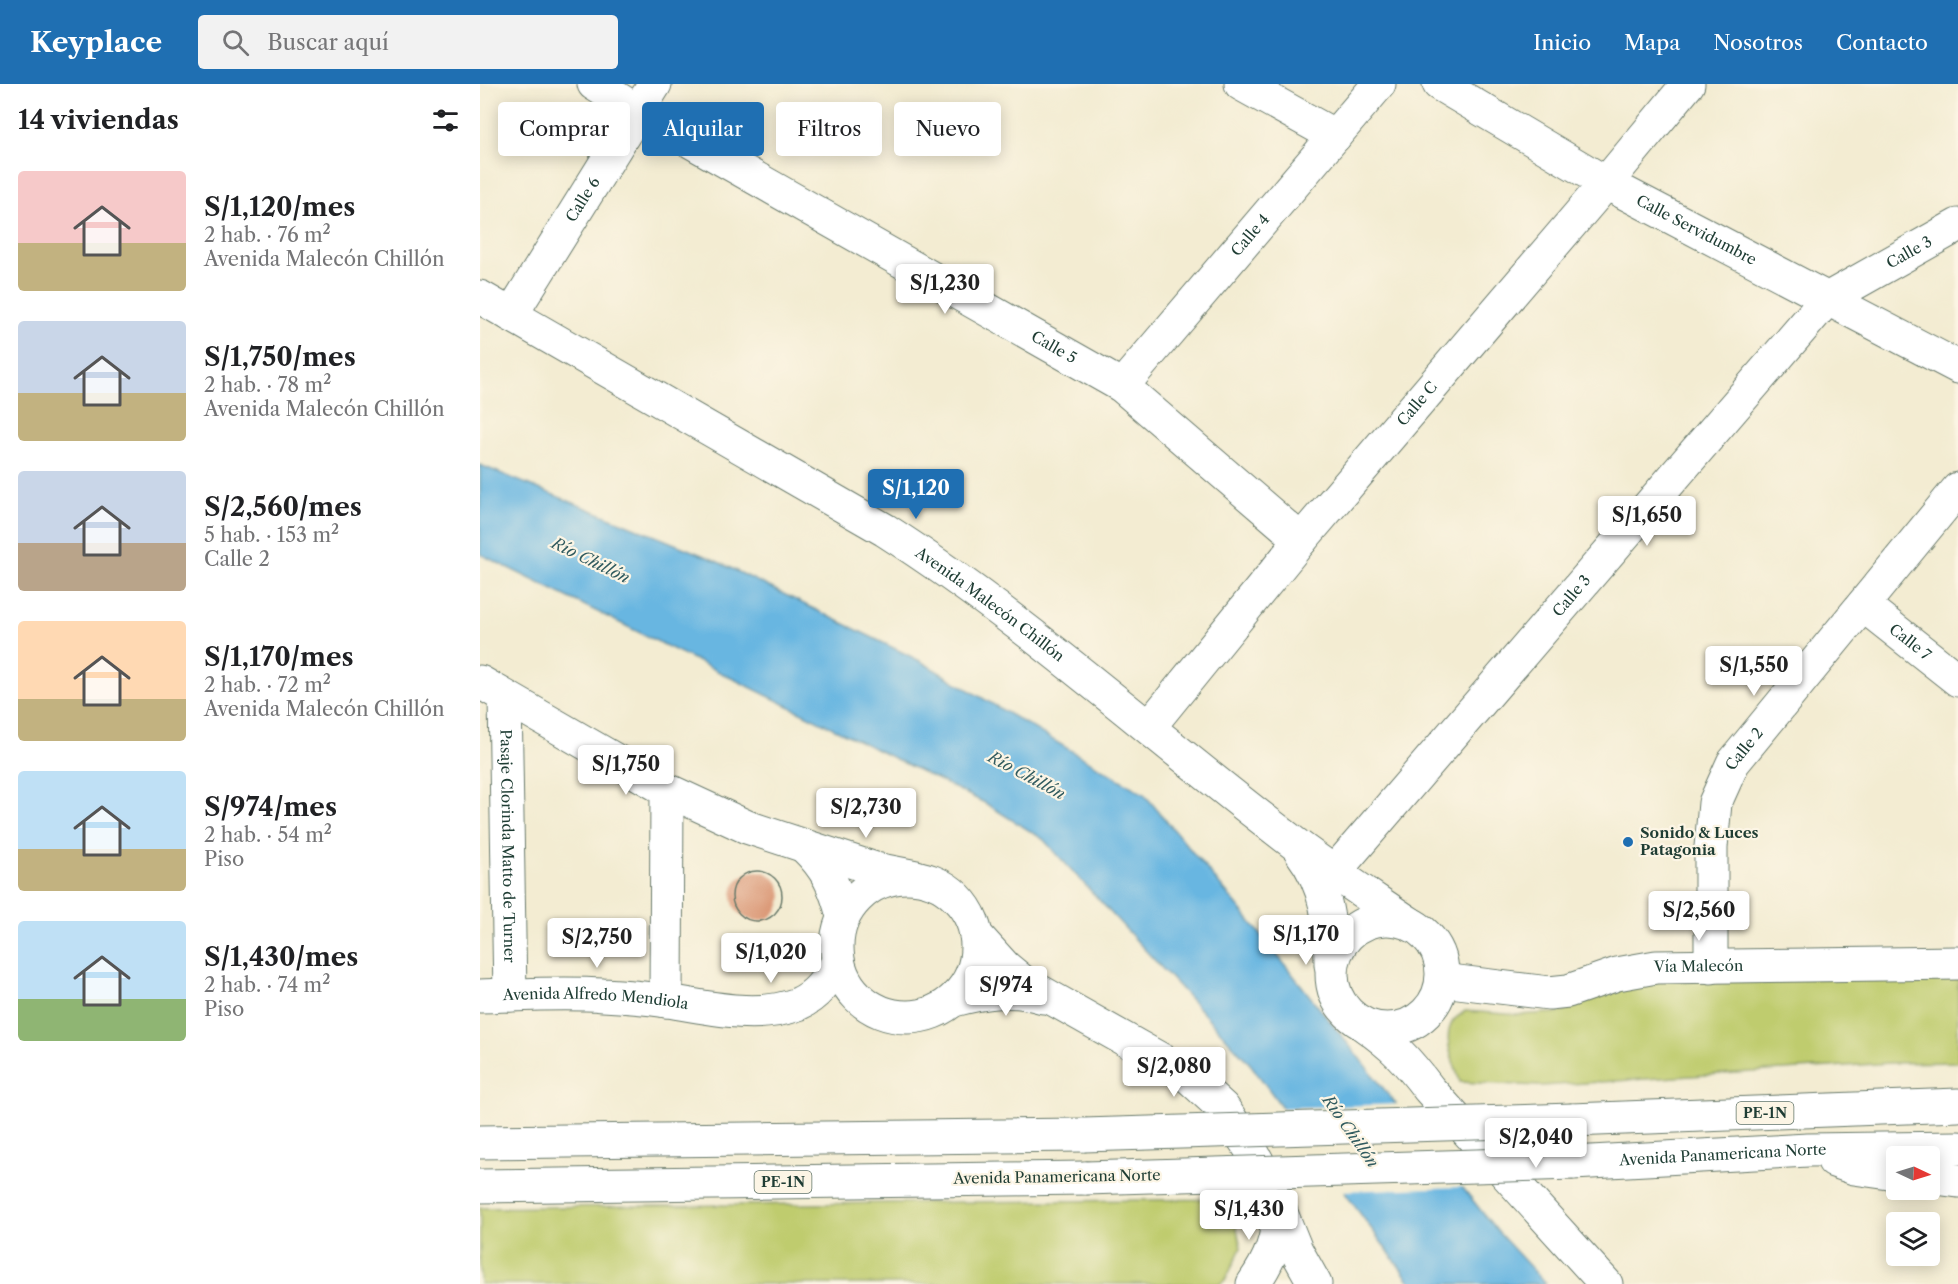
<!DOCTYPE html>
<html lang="es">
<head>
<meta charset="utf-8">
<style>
  body { margin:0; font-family:"Libre Caslon Text",serif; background:#f2f2f2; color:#202124; height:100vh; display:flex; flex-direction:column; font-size:22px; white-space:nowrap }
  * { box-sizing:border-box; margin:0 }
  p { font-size:20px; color:#757577 }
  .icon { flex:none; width:33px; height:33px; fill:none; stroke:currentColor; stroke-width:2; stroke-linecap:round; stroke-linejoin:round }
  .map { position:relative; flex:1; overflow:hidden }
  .side { display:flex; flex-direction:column; background:#fff; width:480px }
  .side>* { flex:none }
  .top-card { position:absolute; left:18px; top:18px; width:570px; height:54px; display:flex; gap:12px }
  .needle { width:39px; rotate:94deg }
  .fabs { position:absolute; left:1406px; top:1062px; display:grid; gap:12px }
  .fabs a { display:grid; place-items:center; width:54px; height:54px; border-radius:6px; background:#fff; box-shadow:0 3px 15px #0003; font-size:30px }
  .price { position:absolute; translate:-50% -51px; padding:0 14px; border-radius:6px; background:#fff; color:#222; font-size:20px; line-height:39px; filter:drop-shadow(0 2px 3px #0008) }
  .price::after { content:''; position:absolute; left:50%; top:36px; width:18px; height:14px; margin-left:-9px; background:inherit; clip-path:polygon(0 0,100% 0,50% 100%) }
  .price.selected { background:#1f6fb2; color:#fff }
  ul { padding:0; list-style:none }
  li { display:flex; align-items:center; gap:18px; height:150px; padding:0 18px }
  li span { display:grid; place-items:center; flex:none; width:168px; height:120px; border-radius:6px; color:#555 }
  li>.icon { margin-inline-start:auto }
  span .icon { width:72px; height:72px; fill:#fffc; stroke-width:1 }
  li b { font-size:26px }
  h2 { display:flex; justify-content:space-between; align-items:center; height:72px; padding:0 18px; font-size:26px }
  .pill { padding:0 21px; border-radius:6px; background:#fff; box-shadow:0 3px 15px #0003; font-size:21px; line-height:54px }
  .pill.selected { background:#1f6fb2; color:#fff }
  header { display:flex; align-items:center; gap:36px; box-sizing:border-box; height:84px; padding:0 30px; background:#1f6fb2; color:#fff }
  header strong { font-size:28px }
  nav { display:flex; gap:33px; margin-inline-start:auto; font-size:21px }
  .search { width:420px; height:54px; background:#f2f2f2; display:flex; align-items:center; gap:15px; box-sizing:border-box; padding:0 21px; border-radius:6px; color:#757577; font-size:22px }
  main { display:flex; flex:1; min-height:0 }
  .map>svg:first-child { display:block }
  .green { fill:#bfcc6e; stroke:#6f8451; stroke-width:1.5 }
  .water { fill:#67b6e1; stroke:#437a8a; stroke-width:1.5 }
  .pier { fill:#f3ecd2 }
  .building { fill:#db9a78 }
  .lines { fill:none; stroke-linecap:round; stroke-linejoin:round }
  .minor-casing { stroke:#697a6b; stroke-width:35 }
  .major-casing { stroke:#697a6b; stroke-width:35 }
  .highway-casing { stroke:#697a6b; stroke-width:35 }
  .minor { stroke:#fff; stroke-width:33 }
  .major { stroke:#fff; stroke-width:33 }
  .highway { stroke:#fff; stroke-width:33 }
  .highway-bridge-casing { stroke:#697a6b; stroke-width:35; stroke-linecap:butt }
  .highway-bridge { stroke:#fff; stroke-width:33 }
  .poi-dot { fill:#1f6fb2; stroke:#fcf5e5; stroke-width:2 }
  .labels { text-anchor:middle; stroke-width:4.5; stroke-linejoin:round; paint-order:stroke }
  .shield { fill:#fcf5e5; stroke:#617469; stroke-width:1.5 }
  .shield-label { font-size:14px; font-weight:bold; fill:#1f3d34 }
  .street-label { font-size:15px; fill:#1f3d34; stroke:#fcf5e5 }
  .poi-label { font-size:15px; font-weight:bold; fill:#1f3d34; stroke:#fcf5e5; text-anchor:start }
  .water-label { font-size:16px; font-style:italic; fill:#315b5f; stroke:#fcf5e5 }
</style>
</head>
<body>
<header>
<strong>Keyplace</strong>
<div class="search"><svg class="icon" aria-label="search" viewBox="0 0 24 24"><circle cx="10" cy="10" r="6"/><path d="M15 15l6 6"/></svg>Buscar aquí</div>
<nav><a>Inicio</a><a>Mapa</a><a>Nosotros</a><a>Contacto</a></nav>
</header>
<main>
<section class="side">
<h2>14 viviendas<svg class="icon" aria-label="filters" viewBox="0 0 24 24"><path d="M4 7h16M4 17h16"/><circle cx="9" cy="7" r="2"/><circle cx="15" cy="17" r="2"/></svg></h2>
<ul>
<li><span style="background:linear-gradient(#f6c9c9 60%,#c2b280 0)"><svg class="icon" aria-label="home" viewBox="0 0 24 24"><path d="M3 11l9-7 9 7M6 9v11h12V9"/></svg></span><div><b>S/1,120/mes</b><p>2 hab. · 76 m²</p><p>Avenida Malecón Chillón</p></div></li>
<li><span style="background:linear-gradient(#c9d6e8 60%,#c2b280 0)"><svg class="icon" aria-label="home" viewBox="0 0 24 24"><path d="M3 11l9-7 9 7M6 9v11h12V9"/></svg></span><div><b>S/1,750/mes</b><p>2 hab. · 78 m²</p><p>Avenida Malecón Chillón</p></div></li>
<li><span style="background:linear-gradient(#c9d6e8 60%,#b9a48a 0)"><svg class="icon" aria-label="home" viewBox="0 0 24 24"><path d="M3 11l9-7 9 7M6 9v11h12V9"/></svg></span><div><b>S/2,560/mes</b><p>5 hab. · 153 m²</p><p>Calle 2</p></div></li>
<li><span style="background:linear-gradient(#ffd9b3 65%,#c2b280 0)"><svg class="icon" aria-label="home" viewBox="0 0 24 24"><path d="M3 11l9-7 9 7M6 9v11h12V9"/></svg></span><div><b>S/1,170/mes</b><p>2 hab. · 72 m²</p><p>Avenida Malecón Chillón</p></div></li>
<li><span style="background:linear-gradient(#bfe0f5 65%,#c2b280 0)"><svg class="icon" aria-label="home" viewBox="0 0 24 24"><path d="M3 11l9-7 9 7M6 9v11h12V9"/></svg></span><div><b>S/974/mes</b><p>2 hab. · 54 m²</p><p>Piso</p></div></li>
<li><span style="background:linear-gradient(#bfe0f5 65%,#8fb573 0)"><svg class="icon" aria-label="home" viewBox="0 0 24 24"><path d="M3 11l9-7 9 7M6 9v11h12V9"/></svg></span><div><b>S/1,430/mes</b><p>2 hab. · 74 m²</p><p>Piso</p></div></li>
</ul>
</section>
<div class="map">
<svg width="1478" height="1200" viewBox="0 0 1478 1200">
  <rect width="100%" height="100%" fill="#fcf5e5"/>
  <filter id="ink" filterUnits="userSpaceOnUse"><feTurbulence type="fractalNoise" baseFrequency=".0167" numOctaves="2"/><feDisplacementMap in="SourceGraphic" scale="12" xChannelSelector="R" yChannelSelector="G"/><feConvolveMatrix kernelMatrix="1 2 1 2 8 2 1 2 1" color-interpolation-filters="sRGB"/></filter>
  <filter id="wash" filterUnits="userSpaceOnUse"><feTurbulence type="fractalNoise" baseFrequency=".008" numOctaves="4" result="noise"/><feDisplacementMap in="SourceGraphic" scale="24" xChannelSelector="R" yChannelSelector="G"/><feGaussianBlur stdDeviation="1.35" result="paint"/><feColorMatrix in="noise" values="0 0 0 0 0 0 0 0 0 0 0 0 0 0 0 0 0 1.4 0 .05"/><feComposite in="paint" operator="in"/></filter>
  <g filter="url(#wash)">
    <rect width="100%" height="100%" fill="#f3ecd2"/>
    <g class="green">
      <path d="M 1183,893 L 1478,894 L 1478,978 L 1410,979 L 1060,1002 L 980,998 C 975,980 961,955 973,937 C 976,933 982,930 985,927 L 1039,931 L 1083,928 L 1121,911 Z"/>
      <path d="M 751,1115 L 761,1164 L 746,1195 L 740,1200 L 0,1200 L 0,1124 Z"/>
    </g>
    <path class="water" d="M 0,381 L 232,475 L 440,577 L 664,710 L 766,832 L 1018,1148 L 1066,1200 L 932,1200 L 771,981 L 563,755 L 505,719 L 0,470 Z"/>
    <path class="pier" d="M 920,1020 L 986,1103 L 860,1107 L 799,1024 Z"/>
    <g id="blocks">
      <circle class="building" cx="277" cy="812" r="25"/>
    </g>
  </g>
  <g filter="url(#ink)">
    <use href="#blocks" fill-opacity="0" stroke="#697a6b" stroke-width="1.5"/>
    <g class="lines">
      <defs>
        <g id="minor">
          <path id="s1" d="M 114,0 L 159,28 L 642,302 L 821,456"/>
          <path d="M 761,0 L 855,52"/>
          <path id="s2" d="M 959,0 L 1126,99 L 1478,283"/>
          <path id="s3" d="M 31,231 L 175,0"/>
          <path id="s4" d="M 642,302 L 899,0"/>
          <path id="s5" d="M 1383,521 L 1478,596"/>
          <path d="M 0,598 L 187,706 L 267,743 L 395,785 L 436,793"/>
          <path id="s6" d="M 25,614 L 30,911"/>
          <path id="s7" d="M 669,643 L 821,456 L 1126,99 L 1208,0"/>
          <path d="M 324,762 C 347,784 355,802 363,832"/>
          <path id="s8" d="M 855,787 L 1347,215 L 1478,141"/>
          <circle cx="427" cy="863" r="70"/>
          <path d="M 496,851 L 525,883 L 543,898 L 685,978 L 708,992 L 743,1024 L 770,1064 L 789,1099 L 816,1166 L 835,1200"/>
          <path id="s9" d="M 1231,883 L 1231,763 L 1235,719 L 1253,679 L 1478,405"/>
          <path id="s10" d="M 962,896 L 1069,909 L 1088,907 L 1137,890 L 1176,883 L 1478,879"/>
          <path id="s11" d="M 0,912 C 41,911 83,908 123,911 C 144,912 166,914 187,917 C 229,923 276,936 318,920 C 338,911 347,896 358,878"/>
          <path d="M 474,916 C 503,908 534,903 563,913"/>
          <path d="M 186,917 L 187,706"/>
          <path d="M 773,1200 C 790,1176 799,1154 798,1125"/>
        </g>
        <g id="major">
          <path id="s12" d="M 0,213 L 405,446 C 547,537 672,651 806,753 C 846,784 888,811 929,839"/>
          <path d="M 821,768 C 847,802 851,840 851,881"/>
          <circle cx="907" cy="890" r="55"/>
          <path d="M 884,941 C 914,962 927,976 949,1005 L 1126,1200"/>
        </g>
        <g id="highway">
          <path d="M 1092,1036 L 1478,1021"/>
          <path d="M 0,1058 L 604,1051"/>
          <path d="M 1354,1077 L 1374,1084 L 1416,1090"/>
          <path id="s13" d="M 1093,1079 L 1328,1066 L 1478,1064"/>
          <path d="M 1449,1093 L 1478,1097"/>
          <path d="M 0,1102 L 606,1094"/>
        </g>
      </defs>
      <use href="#minor" class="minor-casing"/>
      <use href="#major" class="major-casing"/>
      <use href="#highway" class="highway-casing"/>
      <use href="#minor" class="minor"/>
      <use href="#major" class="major"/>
      <use href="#highway" class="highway"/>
      <defs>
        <g id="highway-bridge">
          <path d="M 604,1051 L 1092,1036"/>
          <path d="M 606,1094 L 1093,1079"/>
        </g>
      </defs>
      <use href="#highway-bridge" class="highway-bridge-casing"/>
      <use href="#highway-bridge" class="highway-bridge"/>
    </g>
  </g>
  <circle class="poi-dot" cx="1148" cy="758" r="6"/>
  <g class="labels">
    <g class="shield">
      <rect x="1256.5" y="1018" width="57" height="22" rx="4.5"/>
      <rect x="274.5" y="1087" width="57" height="22" rx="4.5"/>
    </g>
    <g class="shield-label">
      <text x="1285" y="1034">PE-1N</text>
      <text x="303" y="1103">PE-1N</text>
    </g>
    <g class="street-label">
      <text dy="5" stroke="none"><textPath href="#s3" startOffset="136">Calle 6</textPath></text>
      <text dy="5" stroke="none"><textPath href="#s2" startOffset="296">Calle Servidumbre</textPath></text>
      <text dy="5" stroke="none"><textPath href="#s4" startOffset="198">Calle 4</textPath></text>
      <text dy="5" stroke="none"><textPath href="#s8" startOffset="849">Calle 3</textPath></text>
      <text dy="5" stroke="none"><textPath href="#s1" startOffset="530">Calle 5</textPath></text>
      <text dy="5" stroke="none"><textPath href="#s7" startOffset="420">Calle C</textPath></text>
      <text dy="5" stroke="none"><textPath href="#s8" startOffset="363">Calle 3</textPath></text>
      <text dy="5" stroke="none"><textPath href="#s12" startOffset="596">Avenida Malecón Chillón</textPath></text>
      <text dy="5" stroke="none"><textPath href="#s5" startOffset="60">Calle 7</textPath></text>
      <text dy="5" stroke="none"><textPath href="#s9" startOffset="226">Calle 2</textPath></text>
      <text dy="5" stroke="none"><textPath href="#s6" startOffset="148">Pasaje Clorinda Matto de Turner</textPath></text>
      <text dy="5" stroke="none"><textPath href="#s10" startOffset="261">Vía Malecón</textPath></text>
      <text dy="5" stroke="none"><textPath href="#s11" startOffset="116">Avenida Alfredo Mendiola</textPath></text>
      <text dy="5" stroke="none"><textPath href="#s13" startOffset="150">Avenida Panamericana Norte</textPath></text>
      <text transform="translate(577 1093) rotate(-1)" y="5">Avenida Panamericana Norte</text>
    </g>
    <g class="poi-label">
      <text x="1160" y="754">Sonido &amp; Luces<tspan x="1160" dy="17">Patagonia</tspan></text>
    </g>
    <g class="water-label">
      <text transform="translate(111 476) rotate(26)" y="6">Río Chillón</text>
      <text transform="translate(547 691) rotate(28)" y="6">Río Chillón</text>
      <text transform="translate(871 1047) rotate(55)" y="6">Río Chillón</text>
    </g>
  </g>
</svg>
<div class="fabs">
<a><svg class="needle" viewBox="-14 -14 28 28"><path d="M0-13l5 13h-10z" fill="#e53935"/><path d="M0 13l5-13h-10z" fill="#757577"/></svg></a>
<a><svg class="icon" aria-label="layers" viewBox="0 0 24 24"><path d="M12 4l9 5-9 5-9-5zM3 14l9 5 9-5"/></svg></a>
</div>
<b class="price" style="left:465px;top:231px">S/1,230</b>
<b class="price selected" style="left:436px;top:436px">S/1,120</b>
<b class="price" style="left:1167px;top:463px">S/1,650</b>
<b class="price" style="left:1274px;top:613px">S/1,550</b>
<b class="price" style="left:146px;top:712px">S/1,750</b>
<b class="price" style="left:386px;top:755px">S/2,730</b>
<b class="price" style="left:1219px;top:858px">S/2,560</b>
<b class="price" style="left:826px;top:882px">S/1,170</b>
<b class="price" style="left:117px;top:885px">S/2,750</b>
<b class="price" style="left:291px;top:900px">S/1,020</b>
<b class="price" style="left:526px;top:933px">S/974</b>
<b class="price" style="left:694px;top:1014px">S/2,080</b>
<b class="price" style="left:1056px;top:1085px">S/2,040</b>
<b class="price" style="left:769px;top:1157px">S/1,430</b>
<div class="top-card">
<a class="pill">Comprar</a>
<a class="pill selected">Alquilar</a>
<a class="pill">Filtros</a>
<a class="pill">Nuevo</a>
</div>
</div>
</main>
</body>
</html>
